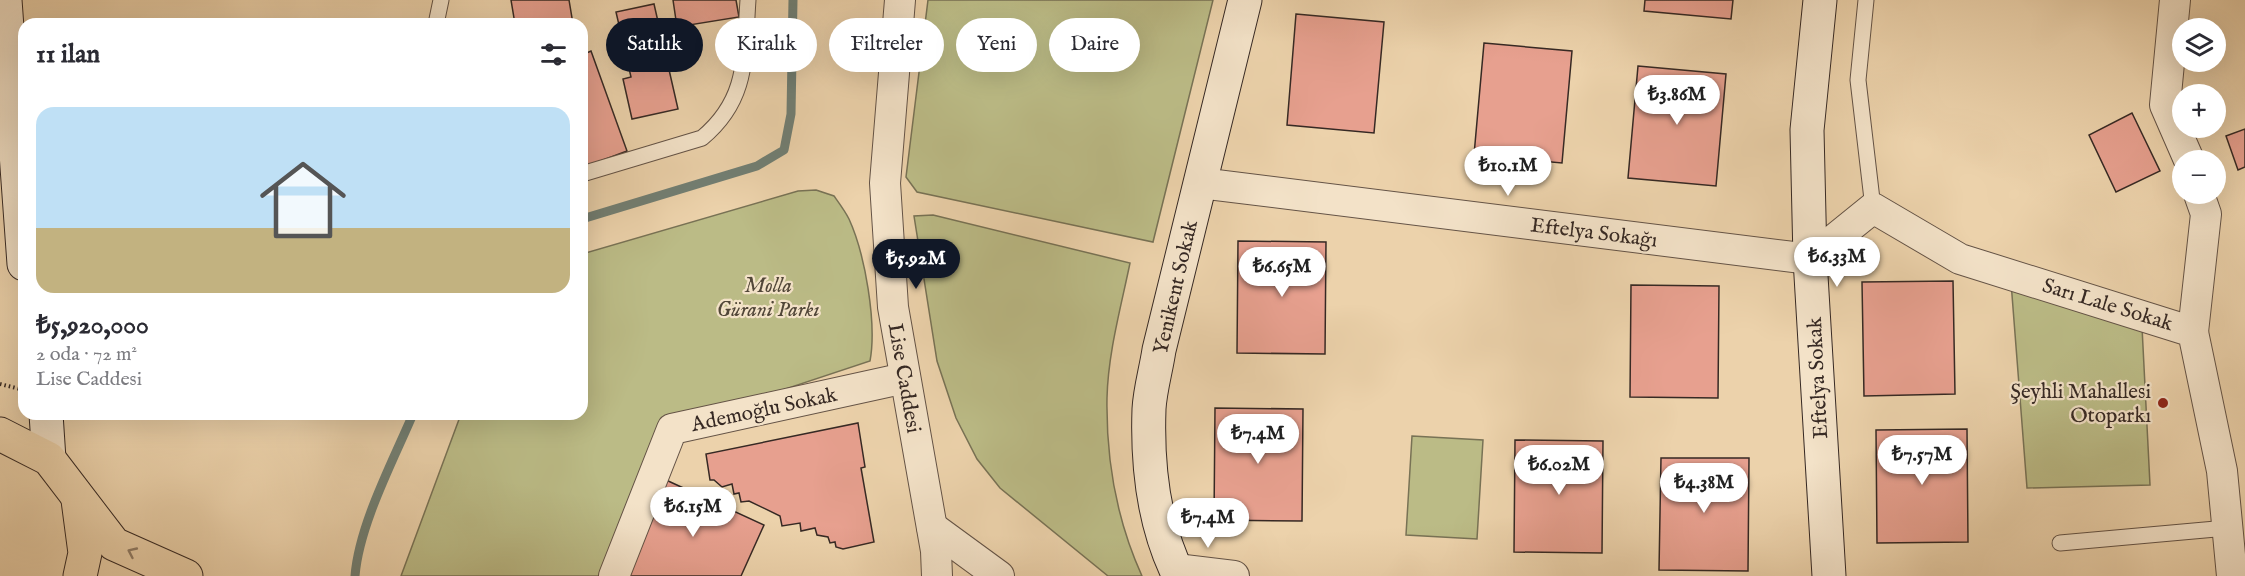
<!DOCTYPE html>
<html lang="tr">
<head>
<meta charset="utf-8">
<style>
  body { margin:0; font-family:"IM FELL English",serif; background:#f7f7f7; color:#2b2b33; height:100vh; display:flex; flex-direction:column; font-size:22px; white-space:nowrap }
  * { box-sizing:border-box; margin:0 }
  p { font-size:20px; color:#7c7c81 }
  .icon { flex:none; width:33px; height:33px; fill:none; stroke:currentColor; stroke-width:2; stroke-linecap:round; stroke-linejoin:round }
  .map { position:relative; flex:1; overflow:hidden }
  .drawer { position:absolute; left:18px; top:18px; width:570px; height:402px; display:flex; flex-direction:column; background:#fff; border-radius:18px; box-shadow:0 6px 24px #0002 }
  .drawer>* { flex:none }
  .banner { position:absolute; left:606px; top:18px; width:570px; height:54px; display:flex; gap:12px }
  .fabs { position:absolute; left:2172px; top:18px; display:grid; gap:12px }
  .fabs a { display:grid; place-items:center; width:54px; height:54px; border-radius:50%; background:#fff; box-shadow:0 6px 24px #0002; font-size:30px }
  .price { position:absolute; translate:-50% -51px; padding:0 14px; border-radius:21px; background:#fff; color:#222; font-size:20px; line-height:39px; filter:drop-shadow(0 2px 3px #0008) }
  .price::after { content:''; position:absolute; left:50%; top:36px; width:18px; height:14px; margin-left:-9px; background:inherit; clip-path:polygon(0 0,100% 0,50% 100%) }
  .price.on { background:#111827; color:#fff }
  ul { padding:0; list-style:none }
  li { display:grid; align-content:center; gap:12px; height:318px; padding:0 18px }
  li span { display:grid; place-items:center; height:186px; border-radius:18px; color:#555 }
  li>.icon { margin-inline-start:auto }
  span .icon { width:108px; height:108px; fill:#fffc; stroke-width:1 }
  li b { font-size:26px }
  h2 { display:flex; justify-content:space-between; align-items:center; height:72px; padding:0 18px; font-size:26px }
  .pill { padding:0 21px; border-radius:27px; background:#fff; box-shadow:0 6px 24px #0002; font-size:21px; line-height:54px }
  .pill.on { background:#111827; color:#fff }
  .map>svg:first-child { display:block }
  .green { fill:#bbbb86; stroke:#787255; stroke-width:1.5 }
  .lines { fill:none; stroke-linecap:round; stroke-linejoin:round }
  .stream { stroke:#717f74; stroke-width:9 }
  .building { fill:#e7a08f; stroke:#362924; stroke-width:1.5 }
  .lane-casing { stroke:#645346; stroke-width:17 }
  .street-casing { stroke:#645346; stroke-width:32 }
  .secondary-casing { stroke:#362924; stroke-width:35 }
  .primary-casing { stroke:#362924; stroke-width:35 }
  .path { stroke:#362924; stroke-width:4; stroke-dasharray:1.5 3; stroke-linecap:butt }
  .lane { stroke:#f3e2c8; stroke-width:15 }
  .street { stroke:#f3e2c8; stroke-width:30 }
  .secondary { stroke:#f3e2c8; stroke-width:33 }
  .primary { stroke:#ecd2ab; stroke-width:33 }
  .oneway { stroke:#917e68 }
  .poi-dot { fill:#8f2418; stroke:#f3e2c8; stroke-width:2 }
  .labels { text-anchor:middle; stroke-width:4.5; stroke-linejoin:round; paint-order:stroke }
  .street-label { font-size:21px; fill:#362924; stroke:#f3e2c8 }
  .park-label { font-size:21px; font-style:italic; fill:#514638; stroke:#f3e2c8 }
  .poi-label { font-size:21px; fill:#362924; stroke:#f3e2c8; text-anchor:end }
</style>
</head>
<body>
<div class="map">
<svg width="2245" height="576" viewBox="0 0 2245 576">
  <rect width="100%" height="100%" fill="#ecd2ab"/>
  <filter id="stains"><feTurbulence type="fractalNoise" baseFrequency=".00333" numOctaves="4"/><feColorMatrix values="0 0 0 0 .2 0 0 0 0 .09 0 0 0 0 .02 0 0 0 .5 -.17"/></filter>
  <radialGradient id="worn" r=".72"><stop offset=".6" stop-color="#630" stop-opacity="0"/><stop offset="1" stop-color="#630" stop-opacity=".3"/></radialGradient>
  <g class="green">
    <path d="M 928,0 L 1213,0 L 1153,242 L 917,192 L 906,177 Z"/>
    <path d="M 816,190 L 834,196 C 839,203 845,211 849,219 C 865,254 877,323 870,361 L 668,428 L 600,576 L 401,576 L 461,414 L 582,414 L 582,254 L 798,191 Z"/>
    <path d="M 933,215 L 1130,263 C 1121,307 1108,353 1107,398 C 1106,459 1117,521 1142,576 L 1108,576 L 1000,488 L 977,459 L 956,418 L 937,361 L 914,216 Z"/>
    <path d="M 2011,282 L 2142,327 L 2150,485 L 2027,488 Z"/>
    <path d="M 1412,436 L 1483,440 L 1477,539 L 1406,535 Z"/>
  </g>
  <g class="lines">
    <g class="stream">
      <path d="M 582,219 L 757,166 L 784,150 L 791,114 L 793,0"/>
      <path d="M 355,576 C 359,525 393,461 413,414"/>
    </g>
  </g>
  <g class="building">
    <path d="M 511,0 L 569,0 L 573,24 L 515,24 Z"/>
    <path d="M 673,0 L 736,0 L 739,17 L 677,27 Z"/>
    <path d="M 1645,0 L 1733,0 L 1731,19 L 1644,11 Z"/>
    <path d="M 654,4 L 678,109 L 632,119 L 623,79 L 631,77 L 616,12 Z"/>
    <path d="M 1296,14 L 1384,22 L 1374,133 L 1287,125 Z"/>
    <path d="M 1484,43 L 1572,51 L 1562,163 L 1474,155 Z"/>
    <path d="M 591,51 L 627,151 L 582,168 L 582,55 Z"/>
    <path d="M 1638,66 L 1726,74 L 1716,186 L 1628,178 Z"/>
    <path d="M 2132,113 L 2160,171 L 2116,192 L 2089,135 Z"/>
    <path d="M 2245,129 L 2245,167 L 2238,170 L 2226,136 Z"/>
    <path d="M 1238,241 L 1326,242 L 1325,354 L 1237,353 Z"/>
    <path d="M 1953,281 L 1955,394 L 1864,396 L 1862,282 Z"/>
    <path d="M 1631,285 L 1719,286 L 1718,398 L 1630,397 Z"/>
    <path d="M 1215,408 L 1303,409 L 1302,521 L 1214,520 Z"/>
    <path d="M 858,423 L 865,467 L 861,468 L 874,542 L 843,549 L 836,547 L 835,542 L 830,543 L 828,537 L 817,535 L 815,528 L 801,531 L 800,523 L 782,526 L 780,516 L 749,501 L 741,502 L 739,493 L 734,494 L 732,484 L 722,487 L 714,480 L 710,480 L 706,454 Z"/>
    <path d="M 1967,429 L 1968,542 L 1877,543 L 1876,430 Z"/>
    <path d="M 1515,440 L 1603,441 L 1602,553 L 1514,552 Z"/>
    <path d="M 1661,458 L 1749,458 L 1748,571 L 1659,570 Z"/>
    <path d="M 666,480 L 764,525 L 741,576 L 622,576 Z"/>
  </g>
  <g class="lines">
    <defs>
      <g id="lane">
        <path d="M 1866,0 L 1858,80 L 1873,208"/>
        <path d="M 436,24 L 441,0"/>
        <path d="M 582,174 L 702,138 C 749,99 744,56 748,0"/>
        <path d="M 2060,543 L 2227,528"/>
      </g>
      <g id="street">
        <path d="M 900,0 L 885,183 L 893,307 L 936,551 L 937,576"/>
        <path d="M 2175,0 L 2165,105 L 2189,160"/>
        <path d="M 1200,183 L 1810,259 L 1873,208 L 1960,259 L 2193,332 L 2222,471 L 2232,576"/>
        <path d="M 2193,332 L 2206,214 L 2199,194"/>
        <path d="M 932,527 L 999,576"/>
        <path d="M 1176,569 L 1234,576"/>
        <path d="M 614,576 L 672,429 L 905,378"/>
      </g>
      <g id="secondary">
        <path d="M 5,0 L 24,264"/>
        <path d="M 1820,0 L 1807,130 L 1810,259 L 1829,576"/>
        <path d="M 46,414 L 49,459"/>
        <path d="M 1179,576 C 1154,526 1147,465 1149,409 C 1150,390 1156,370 1159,350 L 1245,0"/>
      </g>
      <g id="primary">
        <path d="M 0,434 L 49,459 L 114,544 L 186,576"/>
        <path d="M 78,500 L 85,553 L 80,576"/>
      </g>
    </defs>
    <use href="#lane" class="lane-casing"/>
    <use href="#street" class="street-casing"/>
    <use href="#secondary" class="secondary-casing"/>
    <use href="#primary" class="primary-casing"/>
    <path class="path" d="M 0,384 L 24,390"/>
    <use href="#lane" class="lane"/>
    <use href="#street" class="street"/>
    <use href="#secondary" class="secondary"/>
    <use href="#primary" class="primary"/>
  </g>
  <defs><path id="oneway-chevron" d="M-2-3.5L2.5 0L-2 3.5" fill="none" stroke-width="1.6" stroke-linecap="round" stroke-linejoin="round" transform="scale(1.5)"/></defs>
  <use class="oneway" href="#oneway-chevron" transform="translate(132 552) rotate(-155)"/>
  <circle class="poi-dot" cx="2163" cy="403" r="6"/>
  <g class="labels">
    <g class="street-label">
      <text transform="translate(1594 232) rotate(7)" y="7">Eftelya Sokağı</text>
      <text transform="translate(1175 287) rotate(-77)" y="7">Yenikent Sokak</text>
      <text transform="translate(2108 304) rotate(17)" y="7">Sarı Lale Sokak</text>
      <text transform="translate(905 378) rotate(80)" y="7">Lise Caddesi</text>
      <text transform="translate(1817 378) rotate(-93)" y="7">Eftelya Sokak</text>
      <text transform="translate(764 409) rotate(-12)" y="7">Ademoğlu Sokak</text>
    </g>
    <g class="park-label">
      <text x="768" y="292">Molla<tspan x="768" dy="24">Gürani Parkı</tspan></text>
    </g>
    <g class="poi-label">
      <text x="2151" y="398">Şeyhli Mahallesi<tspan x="2151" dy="24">Otoparkı</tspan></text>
    </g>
  </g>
  <rect width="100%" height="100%" filter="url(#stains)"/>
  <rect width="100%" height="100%" fill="url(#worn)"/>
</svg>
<div class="fabs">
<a><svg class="icon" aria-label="layers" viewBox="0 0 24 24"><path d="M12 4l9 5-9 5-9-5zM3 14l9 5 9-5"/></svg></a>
<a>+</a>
<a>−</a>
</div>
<b class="price" style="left:1677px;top:126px">₺3.86M</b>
<b class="price" style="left:1508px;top:197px">₺10.1M</b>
<b class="price" style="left:1837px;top:288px">₺6.33M</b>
<b class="price on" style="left:916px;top:290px">₺5.92M</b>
<b class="price" style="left:1282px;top:298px">₺6.65M</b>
<b class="price" style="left:1258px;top:465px">₺7.4M</b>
<b class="price" style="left:1922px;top:486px">₺7.57M</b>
<b class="price" style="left:1559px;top:496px">₺6.02M</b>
<b class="price" style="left:1704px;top:514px">₺4.38M</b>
<b class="price" style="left:693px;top:538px">₺6.15M</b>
<b class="price" style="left:1208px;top:549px">₺7.4M</b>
<div class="banner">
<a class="pill on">Satılık</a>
<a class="pill">Kiralık</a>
<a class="pill">Filtreler</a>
<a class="pill">Yeni</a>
<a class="pill">Daire</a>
</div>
<section class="drawer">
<h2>11 ilan<svg class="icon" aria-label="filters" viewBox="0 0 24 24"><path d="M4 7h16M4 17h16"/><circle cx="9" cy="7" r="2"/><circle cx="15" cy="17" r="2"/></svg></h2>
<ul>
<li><span style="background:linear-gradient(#bfe0f5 65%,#c2b280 0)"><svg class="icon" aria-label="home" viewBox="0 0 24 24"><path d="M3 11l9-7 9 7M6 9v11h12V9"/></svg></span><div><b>₺5,920,000</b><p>2 oda · 72 m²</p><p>Lise Caddesi</p></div></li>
</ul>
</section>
</div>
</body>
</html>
